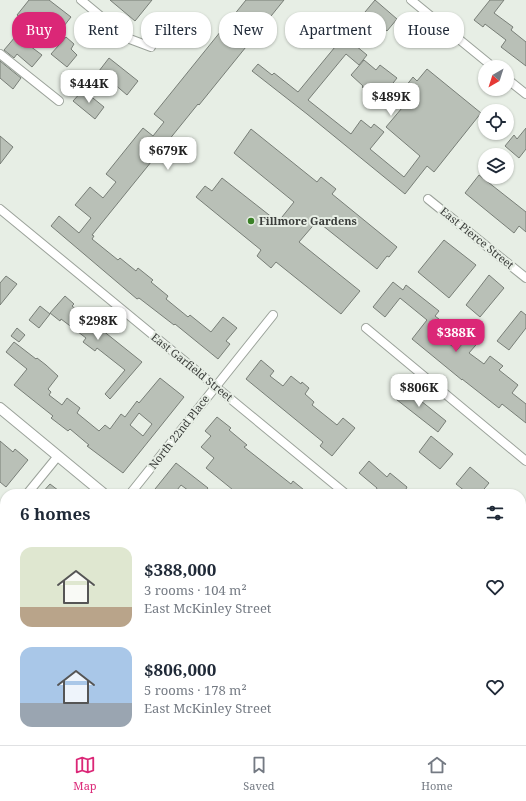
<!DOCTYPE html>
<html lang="en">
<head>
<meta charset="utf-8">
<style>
  body { margin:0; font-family:"Noto Serif",serif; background:#f2f2f3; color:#1f2937; height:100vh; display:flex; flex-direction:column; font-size:15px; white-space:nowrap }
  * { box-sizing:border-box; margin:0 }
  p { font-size:13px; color:#747a83 }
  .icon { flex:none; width:22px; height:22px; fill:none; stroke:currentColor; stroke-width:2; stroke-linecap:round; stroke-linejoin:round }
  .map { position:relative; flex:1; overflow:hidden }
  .drawer { position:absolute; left:0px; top:489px; width:526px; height:256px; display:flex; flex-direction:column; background:#fff; border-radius:16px 16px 0 0; box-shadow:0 1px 3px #0004 }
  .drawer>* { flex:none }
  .guide { position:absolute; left:12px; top:12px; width:502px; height:36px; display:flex; gap:8px }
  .needle { width:26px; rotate:219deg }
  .fabs { position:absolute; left:478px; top:60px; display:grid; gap:8px }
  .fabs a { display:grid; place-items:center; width:36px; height:36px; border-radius:50%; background:#fff; box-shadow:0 1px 3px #0004; font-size:20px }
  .price { position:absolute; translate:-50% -34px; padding:0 9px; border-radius:8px; background:#fff; color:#222; font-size:13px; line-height:26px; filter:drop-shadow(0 1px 2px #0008) }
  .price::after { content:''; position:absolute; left:50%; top:24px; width:12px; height:9px; margin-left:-6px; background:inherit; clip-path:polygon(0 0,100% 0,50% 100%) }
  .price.on { background:#db2777; color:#fff }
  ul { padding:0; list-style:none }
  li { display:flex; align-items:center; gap:12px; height:100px; padding:0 20px }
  li span { display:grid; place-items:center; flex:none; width:112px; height:80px; border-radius:12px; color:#555 }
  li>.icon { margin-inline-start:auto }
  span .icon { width:48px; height:48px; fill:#fffc; stroke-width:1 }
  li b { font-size:17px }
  h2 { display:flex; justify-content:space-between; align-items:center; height:48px; padding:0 20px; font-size:17px }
  .pill { padding:0 14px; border-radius:16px; background:#fff; box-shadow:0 1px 3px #0004; font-size:14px; line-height:36px }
  .pill.on { background:#db2777; color:#fff }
  .tab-bar { display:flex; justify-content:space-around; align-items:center; height:56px; border-top:1px solid #e0e1e3; background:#fff; font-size:11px; color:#747a83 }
  .tab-bar a { display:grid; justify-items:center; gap:2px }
  .tab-bar .on { color:#db2777 }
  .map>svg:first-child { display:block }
  .building { fill:#b9c0b7; stroke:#787e77; fill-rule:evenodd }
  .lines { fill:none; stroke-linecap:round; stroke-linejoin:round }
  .minor-casing { stroke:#9ba29a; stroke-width:10 }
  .tertiary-casing { stroke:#9ba29a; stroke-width:12 }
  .motorway-casing { stroke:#79a46f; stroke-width:16 }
  .minor { stroke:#fff; stroke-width:8 }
  .tertiary { stroke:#fff; stroke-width:10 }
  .motorway { stroke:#9bdc8c; stroke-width:15 }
  .poi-dot { fill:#3a8126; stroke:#e7eee5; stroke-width:1.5 }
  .labels { text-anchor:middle; stroke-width:4; stroke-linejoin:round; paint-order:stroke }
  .poi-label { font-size:11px; font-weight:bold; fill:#3a3d3a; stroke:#e7eee5; text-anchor:start }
  .street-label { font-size:11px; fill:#3a3d3a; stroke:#e7eee5 }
</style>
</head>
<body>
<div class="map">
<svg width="526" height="745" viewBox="0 0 526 745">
  <rect width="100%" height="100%" fill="#e7eee5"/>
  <g class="building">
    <path d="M 29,0 L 49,0 L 71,17 L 57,35 L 47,27 L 41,34 L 36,31 L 26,43 L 42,55 L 32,67 L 17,54 L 14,58 L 4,50 L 27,23 L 17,15 Z"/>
    <path d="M 110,0 L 152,0 L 135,21 Z"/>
    <path d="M 246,0 L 284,0 L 199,105 L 198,104 L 92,235 L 94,236 L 92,239 L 118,260 L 120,258 L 136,271 L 138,268 L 153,280 L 151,282 L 168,296 L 166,299 L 188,317 L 190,315 L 211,332 L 223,317 L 237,328 L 226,341 L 230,344 L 218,359 L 175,324 L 174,325 L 139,298 L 137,299 L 51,226 L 59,216 L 79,233 L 91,218 L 75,205 L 90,187 L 103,198 L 116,182 L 106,174 L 143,128 L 153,136 L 164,122 L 154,114 Z"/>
    <path d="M 375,0 L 397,19 L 387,31 L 365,12 Z"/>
    <path d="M 490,0 L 504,0 L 494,13 L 513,27 L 511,30 L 526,42 L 526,66 L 501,47 L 506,40 L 485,24 L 483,27 L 474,20 Z"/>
    <path d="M 344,36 L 367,55 L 359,65 L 346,54 L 308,100 L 351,134 L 361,120 L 371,128 L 374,124 L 384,132 L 370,149 L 404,177 L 420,156 L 386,127 L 407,102 L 403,98 L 406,95 L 402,91 L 413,77 L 417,81 L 427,69 L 481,113 L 434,172 L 427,166 L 405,194 L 307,114 L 252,71 L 258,64 L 272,75 L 274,73 L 298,92 Z"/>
    <path d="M 66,37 L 74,44 L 71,49 L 77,55 L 67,67 L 51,54 Z"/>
    <path d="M 109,58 L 138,81 L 127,95 L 99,71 Z"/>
    <path d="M 364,60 L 376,70 L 380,65 L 397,78 L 379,101 L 362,87 L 363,86 L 351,75 Z"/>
    <path d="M 0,61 L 21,78 L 13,89 L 0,78 Z"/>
    <path d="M 83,90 L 104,107 L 95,119 L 73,101 Z"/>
    <path d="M 526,128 L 526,149 L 519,158 L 505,146 L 514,135 L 517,139 Z"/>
    <path d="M 251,129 L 317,182 L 321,177 L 336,189 L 332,194 L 397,247 L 389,257 L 387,256 L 377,269 L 317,221 L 299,242 L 360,291 L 341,314 L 276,262 L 271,268 L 257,256 L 261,250 L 196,197 L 205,186 L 212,191 L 222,178 L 278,222 L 294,202 L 234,153 Z"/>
    <path d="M 0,136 L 13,147 L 0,164 Z"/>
    <path d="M 479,175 L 526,212 L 526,232 L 519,226 L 514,233 L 465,193 Z"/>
    <path d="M 444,240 L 476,265 L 449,298 L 418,272 Z"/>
    <path d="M 489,275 L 504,288 L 480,317 L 466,305 Z"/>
    <path d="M 6,276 L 17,284 L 0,305 L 0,283 Z"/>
    <path d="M 393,282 L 403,290 L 406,285 L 439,311 L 435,316 L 444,323 L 436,333 L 457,350 L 472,332 L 481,339 L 469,353 L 484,364 L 490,356 L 503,366 L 499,370 L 518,385 L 512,393 L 526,404 L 526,423 L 502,404 L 499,408 L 462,379 L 462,380 L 412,339 L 427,320 L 400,298 L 385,317 L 373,307 Z"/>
    <path d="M 65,296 L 74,304 L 72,306 L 142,362 L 110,399 L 105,394 L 125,370 L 97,348 L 95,351 L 83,342 L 86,338 L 61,319 L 60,321 L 50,313 Z"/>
    <path d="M 40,306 L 50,314 L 39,328 L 29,320 Z"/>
    <path d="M 521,311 L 526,315 L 526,328 L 509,350 L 497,341 Z"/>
    <path d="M 17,328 L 25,335 L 19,342 L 11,336 Z"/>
    <path d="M 14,342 L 36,359 L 37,358 L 46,365 L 58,376 L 48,389 L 51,392 L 49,395 L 62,405 L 67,398 L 80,408 L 77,413 L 99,431 L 105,425 L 110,429 L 121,414 L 125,417 L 137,401 L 139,403 L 160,378 L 184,397 L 123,473 L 87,446 L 89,445 L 70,429 L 68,431 L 51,418 L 53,416 L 14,385 L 27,369 L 6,352 ZM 139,413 L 152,424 L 143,436 L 130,425 Z"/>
    <path d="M 261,360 L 274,371 L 270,376 L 283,386 L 291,376 L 301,384 L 302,382 L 309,388 L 305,394 L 314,402 L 312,405 L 337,425 L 343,418 L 355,428 L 332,456 L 320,446 L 323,442 L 246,379 Z"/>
    <path d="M 401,385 L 446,421 L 438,432 L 392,396 Z"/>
    <path d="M 217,417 L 231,428 L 229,430 L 247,445 L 244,447 L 291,484 L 293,481 L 309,494 L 238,494 L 206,468 L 214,458 L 201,447 L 211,436 L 205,431 Z"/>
    <path d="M 431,436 L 453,454 L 440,469 L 419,452 Z"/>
    <path d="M 0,441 L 13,452 L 15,449 L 28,460 L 6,487 L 0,482 Z"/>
    <path d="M 369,461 L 387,477 L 390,473 L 407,487 L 406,489 L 412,494 L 381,494 L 376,490 L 377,488 L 359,473 Z"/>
    <path d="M 176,463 L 208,488 L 203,494 L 193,494 L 181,485 L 174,494 L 151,494 Z"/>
    <path d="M 470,467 L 489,483 L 480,494 L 473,494 L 468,490 L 466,492 L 456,484 Z"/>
    <path d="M 50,484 L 63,494 L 41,494 Z"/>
  </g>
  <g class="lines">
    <defs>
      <g id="minor">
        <path d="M 81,0 L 127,38 L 151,47"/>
        <path d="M 411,0 L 493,67"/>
        <path d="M 0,54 L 59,101"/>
        <path d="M 507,79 L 526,94"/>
        <path d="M 428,199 L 526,278"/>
        <path d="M 0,209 L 346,494"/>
        <path d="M 366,328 L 526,461"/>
        <path d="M 27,494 L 58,456"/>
        <path d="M 130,494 L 273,315"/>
        <path d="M 521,525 L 526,519"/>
        <path d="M 0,527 L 5,521"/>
        <path d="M 0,701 L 5,705"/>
        <path d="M 48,740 L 54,745"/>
        <path d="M 156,745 L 160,740"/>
        <path d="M 345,745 L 349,740"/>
      </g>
      <g id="tertiary">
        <path d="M 0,408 L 104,494"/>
        <path d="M 405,740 L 411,745"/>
      </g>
      <g id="motorway">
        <path d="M 521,727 L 526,721"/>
        <path d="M 506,745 L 510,740"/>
        <path d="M 525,745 L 526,744"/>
      </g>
    </defs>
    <use href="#minor" class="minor-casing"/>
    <use href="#tertiary" class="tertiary-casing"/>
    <use href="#motorway" class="motorway-casing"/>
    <use href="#minor" class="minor"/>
    <use href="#tertiary" class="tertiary"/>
    <use href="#motorway" class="motorway"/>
  </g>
  <circle class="poi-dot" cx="251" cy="221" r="4"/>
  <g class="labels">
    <g class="poi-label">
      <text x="259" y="225">Fillmore Gardens</text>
    </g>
    <g class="street-label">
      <text transform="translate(477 238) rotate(39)" y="4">East Pierce Street</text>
      <text transform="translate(192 367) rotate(39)" y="4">East Garfield Street</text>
      <text transform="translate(179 432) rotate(-52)" y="4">North 22nd Place</text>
    </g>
  </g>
</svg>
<div class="fabs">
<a><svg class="needle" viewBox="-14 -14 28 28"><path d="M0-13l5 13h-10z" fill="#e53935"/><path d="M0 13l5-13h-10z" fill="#747a83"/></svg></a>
<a><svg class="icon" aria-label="locate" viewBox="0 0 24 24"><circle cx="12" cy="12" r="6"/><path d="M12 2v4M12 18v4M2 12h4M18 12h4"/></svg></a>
<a><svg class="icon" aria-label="layers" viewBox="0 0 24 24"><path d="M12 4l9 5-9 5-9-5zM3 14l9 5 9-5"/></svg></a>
</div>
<b class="price" style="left:89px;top:104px">$444K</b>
<b class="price" style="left:391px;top:117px">$489K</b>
<b class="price" style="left:168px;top:171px">$679K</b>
<b class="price" style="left:98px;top:341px">$298K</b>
<b class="price on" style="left:456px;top:353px">$388K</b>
<b class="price" style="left:419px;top:408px">$806K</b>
<div class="guide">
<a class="pill on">Buy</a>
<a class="pill">Rent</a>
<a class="pill">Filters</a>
<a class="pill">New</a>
<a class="pill">Apartment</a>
<a class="pill">House</a>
</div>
<section class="drawer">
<h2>6 homes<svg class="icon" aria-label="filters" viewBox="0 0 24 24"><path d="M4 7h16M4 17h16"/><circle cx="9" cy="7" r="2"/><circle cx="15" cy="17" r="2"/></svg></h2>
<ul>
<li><span style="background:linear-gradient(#dfe7d0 75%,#b9a48a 0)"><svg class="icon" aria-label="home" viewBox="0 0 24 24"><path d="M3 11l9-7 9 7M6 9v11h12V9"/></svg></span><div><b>$388,000</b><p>3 rooms · 104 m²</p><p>East McKinley Street</p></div><svg class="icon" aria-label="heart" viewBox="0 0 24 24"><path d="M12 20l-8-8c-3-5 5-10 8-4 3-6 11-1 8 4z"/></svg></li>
<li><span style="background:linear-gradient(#a9c7e8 70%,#9aa5b1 0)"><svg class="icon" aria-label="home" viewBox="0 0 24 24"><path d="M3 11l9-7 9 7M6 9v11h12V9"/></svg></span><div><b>$806,000</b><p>5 rooms · 178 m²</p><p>East McKinley Street</p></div><svg class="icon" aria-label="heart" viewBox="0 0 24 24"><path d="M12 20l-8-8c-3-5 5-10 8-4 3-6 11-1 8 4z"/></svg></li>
</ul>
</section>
</div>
<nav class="tab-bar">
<a class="on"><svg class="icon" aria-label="map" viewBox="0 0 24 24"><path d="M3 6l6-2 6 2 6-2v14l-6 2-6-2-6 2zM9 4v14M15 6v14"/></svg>Map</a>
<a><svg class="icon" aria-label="saved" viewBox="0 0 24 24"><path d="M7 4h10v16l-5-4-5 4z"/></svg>Saved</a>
<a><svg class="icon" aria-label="home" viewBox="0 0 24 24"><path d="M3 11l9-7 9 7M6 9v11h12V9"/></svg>Home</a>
</nav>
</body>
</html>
